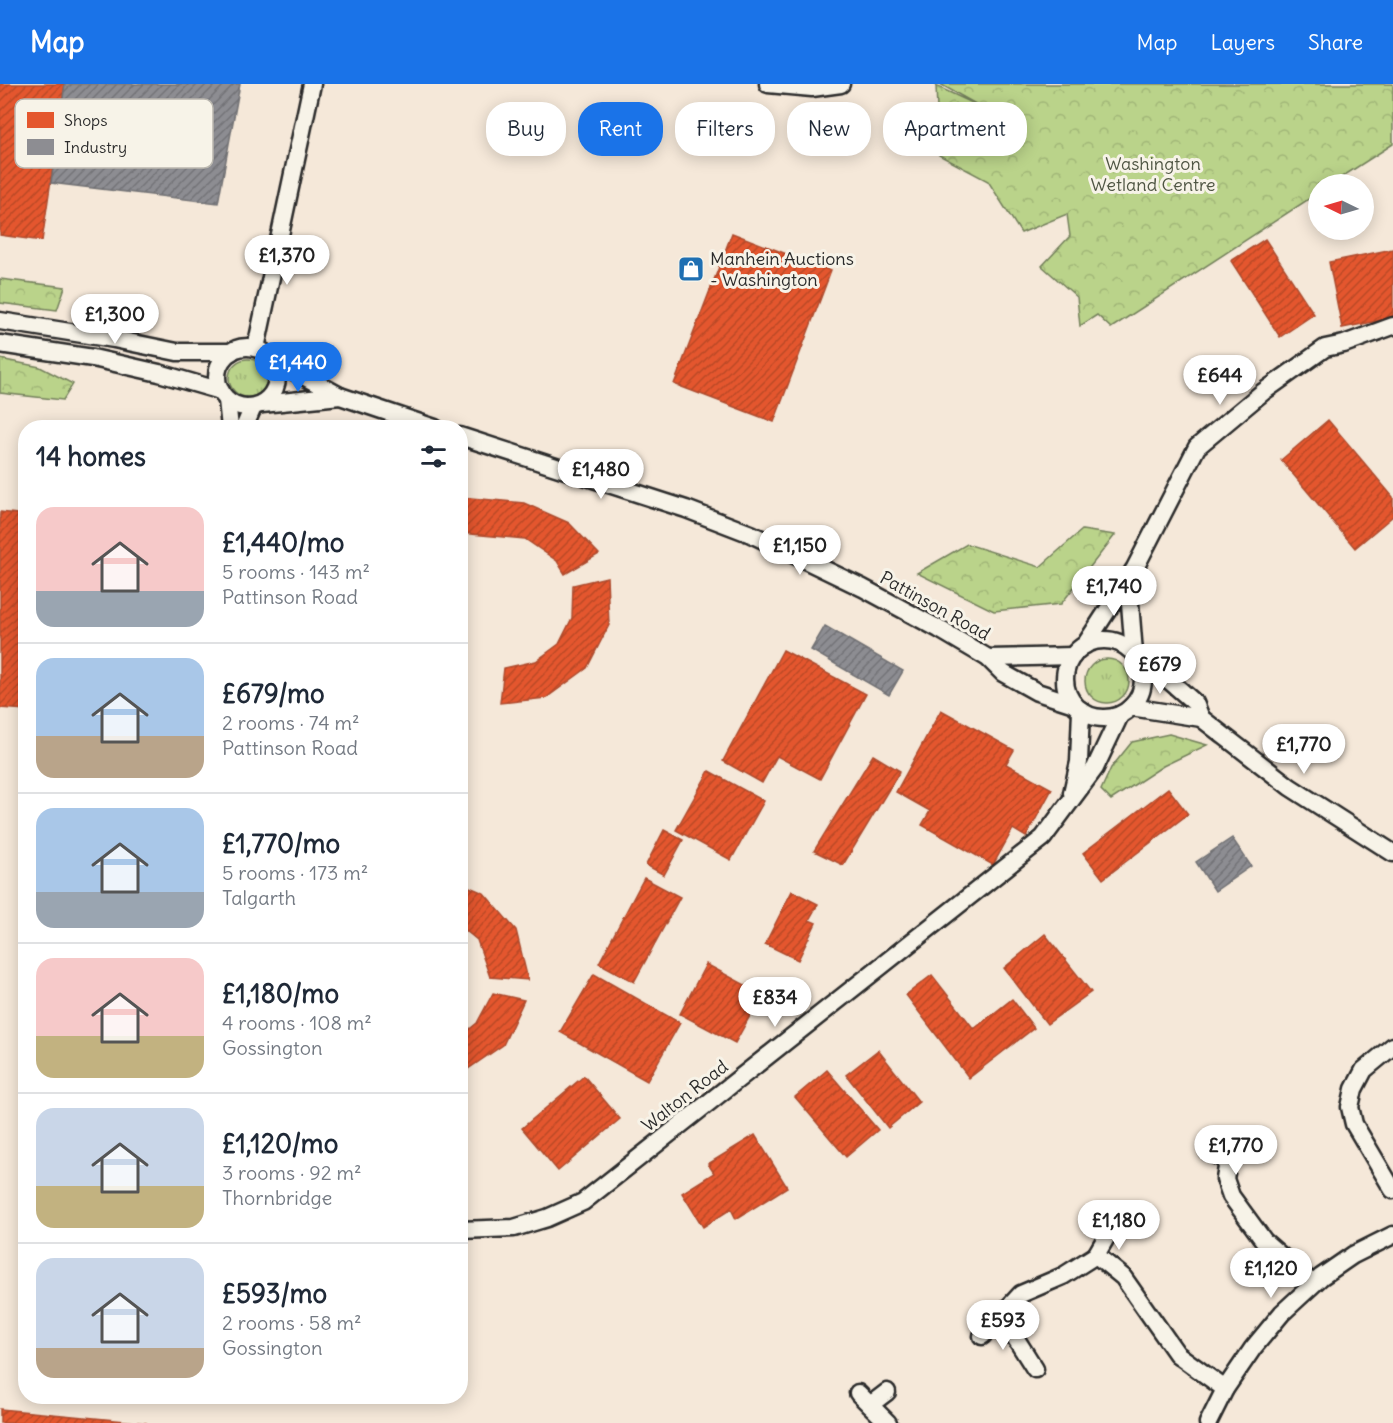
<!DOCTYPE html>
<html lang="en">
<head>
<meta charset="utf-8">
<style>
  body { margin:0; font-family:Delius,sans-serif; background:#f6f6f7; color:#1f2937; height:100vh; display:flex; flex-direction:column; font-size:22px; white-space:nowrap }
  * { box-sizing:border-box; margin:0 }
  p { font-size:20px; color:#747a83 }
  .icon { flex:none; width:33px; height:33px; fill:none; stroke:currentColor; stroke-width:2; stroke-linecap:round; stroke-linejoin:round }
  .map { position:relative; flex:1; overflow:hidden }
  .drawer { position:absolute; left:18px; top:336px; width:450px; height:984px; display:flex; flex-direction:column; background:#fff; border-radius:24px; box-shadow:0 3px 15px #0003 }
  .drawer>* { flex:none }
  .guide { position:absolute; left:486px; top:18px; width:570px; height:54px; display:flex; gap:12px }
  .needle { width:39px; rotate:275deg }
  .controls { position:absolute; left:1308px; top:90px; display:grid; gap:12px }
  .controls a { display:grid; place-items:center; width:66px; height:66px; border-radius:50%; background:#fff; box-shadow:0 3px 15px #0003; font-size:30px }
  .price { position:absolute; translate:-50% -51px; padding:0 14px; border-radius:21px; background:#fff; color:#222; font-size:20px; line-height:39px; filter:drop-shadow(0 2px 3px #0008) }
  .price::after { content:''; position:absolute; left:50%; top:36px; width:18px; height:14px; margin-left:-9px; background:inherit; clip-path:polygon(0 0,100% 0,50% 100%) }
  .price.active { background:#1a73e8; color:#fff }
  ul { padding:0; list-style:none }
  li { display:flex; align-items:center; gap:18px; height:150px; padding:0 18px }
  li+li { border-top:2px solid #e0e1e3 }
  li span { display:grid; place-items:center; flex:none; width:168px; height:120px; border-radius:18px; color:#555 }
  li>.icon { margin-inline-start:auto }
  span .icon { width:72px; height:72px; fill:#fffc; stroke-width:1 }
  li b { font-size:26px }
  h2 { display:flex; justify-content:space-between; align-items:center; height:72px; padding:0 18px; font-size:26px }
  .pill { padding:0 21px; border-radius:24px; background:#fff; box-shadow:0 3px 15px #0003; font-size:21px; line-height:54px }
  .pill.active { background:#1a73e8; color:#fff }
  header { display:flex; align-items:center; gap:36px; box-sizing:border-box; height:84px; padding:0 30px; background:#1a73e8; color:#fff }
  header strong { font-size:28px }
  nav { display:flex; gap:33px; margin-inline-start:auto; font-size:21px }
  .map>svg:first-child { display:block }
  .grass { fill:url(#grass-tufts); stroke:#727f5a; stroke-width:1.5 }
  .forest { fill:url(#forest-crowns); stroke:#727f5a; stroke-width:1.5 }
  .shops { fill:url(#shops-hatch); stroke:#ac4a2d; stroke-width:1.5 }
  .industry { fill:url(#industry-hatch); stroke:#707073; stroke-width:1.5 }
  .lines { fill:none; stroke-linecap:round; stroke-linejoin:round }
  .minor-casing { stroke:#2b2b2b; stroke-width:21 }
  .minor { stroke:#f7f3e8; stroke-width:16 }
  .labels { text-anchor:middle; stroke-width:6; stroke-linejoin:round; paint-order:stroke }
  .park-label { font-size:18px; fill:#4f5543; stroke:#f7f3e8 }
  .poi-label { font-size:18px; fill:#2b2b2b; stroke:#f7f3e8; text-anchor:start }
  .street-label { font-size:18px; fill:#2b2b2b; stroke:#f7f3e8 }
  .key { fill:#f7f3e8; stroke:#bab7af; stroke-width:1.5 }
  .key-label { font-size:16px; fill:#2b2b2b }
</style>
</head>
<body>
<header>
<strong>Map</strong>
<nav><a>Map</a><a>Layers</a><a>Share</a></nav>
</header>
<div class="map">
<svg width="1393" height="1339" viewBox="0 0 1393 1339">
  <defs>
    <pattern id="grass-tufts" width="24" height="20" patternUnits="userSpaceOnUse" patternTransform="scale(1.5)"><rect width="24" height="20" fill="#bad38a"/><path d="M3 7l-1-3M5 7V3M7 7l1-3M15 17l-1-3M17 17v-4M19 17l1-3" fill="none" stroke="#a0b577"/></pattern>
    <pattern id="forest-crowns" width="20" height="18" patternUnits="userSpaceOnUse" patternTransform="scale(1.5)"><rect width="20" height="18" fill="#bad38a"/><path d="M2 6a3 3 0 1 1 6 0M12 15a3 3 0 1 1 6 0" fill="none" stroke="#a0b577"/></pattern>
    <pattern id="shops-hatch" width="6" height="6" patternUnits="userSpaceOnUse" patternTransform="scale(1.5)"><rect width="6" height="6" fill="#e4572e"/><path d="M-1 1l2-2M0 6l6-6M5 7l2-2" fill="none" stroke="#b94827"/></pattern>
    <pattern id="industry-hatch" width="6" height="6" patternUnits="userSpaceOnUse" patternTransform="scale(1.5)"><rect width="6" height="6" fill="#8d8d92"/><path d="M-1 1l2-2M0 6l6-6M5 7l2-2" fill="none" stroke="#737377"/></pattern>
  </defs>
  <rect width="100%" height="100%" fill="#f5e8d9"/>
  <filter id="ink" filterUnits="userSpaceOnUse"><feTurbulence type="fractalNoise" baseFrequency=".0167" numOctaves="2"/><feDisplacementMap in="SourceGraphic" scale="12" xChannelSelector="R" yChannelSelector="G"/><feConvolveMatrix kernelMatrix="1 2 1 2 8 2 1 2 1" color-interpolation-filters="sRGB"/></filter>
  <g filter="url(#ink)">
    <g class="grass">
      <circle cx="248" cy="294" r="19"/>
      <circle cx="1107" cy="597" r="22"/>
    </g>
    <g class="forest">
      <path d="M 940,0 L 1393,0 L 1393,60 L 1331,100 L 1318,100 L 1318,109 L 1111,244 L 1097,231 L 1080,242 L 1077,213 L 1042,182 L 1070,152 L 1067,130 L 1021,149 L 988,97 L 939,71 L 936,2 L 981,23 Z"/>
      <path d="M 0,195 L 65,203 L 57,226 L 0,219 Z"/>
      <path d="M 0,275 L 40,283 L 73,300 L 63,316 L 0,309 Z"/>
      <path d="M 1082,446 L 1115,451 L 1061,520 L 994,527 L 917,489 L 967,460 L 1040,483 Z"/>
      <path d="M 1169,650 L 1207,661 L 1163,682 L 1111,716 L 1101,706 L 1111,684 L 1132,658 Z"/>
    </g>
    <g class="shops">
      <path d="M 0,0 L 65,0 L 42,157 L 0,151 Z"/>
      <path d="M 732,149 L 831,187 L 774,338 L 674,300 Z"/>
      <path d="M 1265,155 L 1314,230 L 1280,253 L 1231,177 Z"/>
      <path d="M 1393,165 L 1393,234 L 1342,244 L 1329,178 Z"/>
      <path d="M 1328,336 L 1393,413 L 1393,432 L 1355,464 L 1281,376 Z"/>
      <path d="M 460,413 L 524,419 L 569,439 L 599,470 L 565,490 L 557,477 L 525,455 L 460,449 Z"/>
      <path d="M 0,428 L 26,431 L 26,626 L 0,624 Z"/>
      <path d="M 607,493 L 609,541 L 587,584 L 546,614 L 500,619 L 504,584 L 536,577 L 559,560 L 572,534 L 573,501 Z"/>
      <path d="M 783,566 L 866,610 L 820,695 L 777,672 L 762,699 L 723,677 Z"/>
      <path d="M 941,626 L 1014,666 L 1006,680 L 1052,705 L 1026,753 L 1013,745 L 993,781 L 922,741 L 930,727 L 896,708 Z"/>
      <path d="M 873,671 L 900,687 L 843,781 L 814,767 Z"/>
      <path d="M 709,687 L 764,717 L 731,776 L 676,746 Z"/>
      <path d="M 1168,704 L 1188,730 L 1103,795 L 1083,769 Z"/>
      <path d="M 664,746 L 683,756 L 664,791 L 646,781 Z"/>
      <path d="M 644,794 L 680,813 L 634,898 L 599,879 Z"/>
      <path d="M 460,799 L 484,809 L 516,846 L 528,896 L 490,893 L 477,856 L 460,842 Z"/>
      <path d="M 792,807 L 818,820 L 809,836 L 816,839 L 798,876 L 765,860 Z"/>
      <path d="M 1045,850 L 1091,908 L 1047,940 L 1004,884 Z"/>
      <path d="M 706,880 L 762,910 L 735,959 L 680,930 Z"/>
      <path d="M 594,890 L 680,939 L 647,997 L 560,948 Z"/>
      <path d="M 932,891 L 974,945 L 1012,915 L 1034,944 L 969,994 L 906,911 Z"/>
      <path d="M 493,909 L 524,916 L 503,961 L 465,987 L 460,988 L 460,953 L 477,939 Z"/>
      <path d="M 878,966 L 919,1018 L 888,1044 L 846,991 Z"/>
      <path d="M 827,986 L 878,1046 L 846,1073 L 795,1013 Z"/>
      <path d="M 584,992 L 620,1035 L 558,1087 L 522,1044 Z"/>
      <path d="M 755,1051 L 787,1103 L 736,1135 L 731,1125 L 703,1143 L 682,1109 L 714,1089 L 708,1080 Z"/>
      <path d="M 0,1325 L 147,1339 L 0,1339 Z"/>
    </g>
    <g class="industry">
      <path d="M 65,0 L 240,0 L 218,119 L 51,99 Z"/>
      <path d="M 825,542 L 903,587 L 889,611 L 811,566 Z"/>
      <path d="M 1232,754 L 1251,782 L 1215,807 L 1196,778 Z"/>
    </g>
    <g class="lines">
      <defs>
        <g id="minor">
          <path d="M 768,0 L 812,4 L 841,0"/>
          <path d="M 0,237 L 114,255 L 177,268 L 231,268"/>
          <path d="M 0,260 L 93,274 L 159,289 L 221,307"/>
          <circle cx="247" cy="293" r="30"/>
          <path d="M 256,264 L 312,0"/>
          <path d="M 272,275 L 340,312 L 435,344"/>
          <path d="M 227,316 L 230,344"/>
          <path d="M 262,320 L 340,312"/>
          <path d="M 244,344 L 253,323"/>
          <path d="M 460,352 L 686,425 L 751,450 L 863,504 L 939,545 L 988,574 L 1003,589 L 1037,608 L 1074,620"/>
          <path d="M 1128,494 L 1134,569"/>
          <circle cx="1104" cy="595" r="39"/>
          <path d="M 1085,561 L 1135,484 L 1197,363 L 1263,308 L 1325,264 L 1344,260 L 1393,242"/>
          <path d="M 988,574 L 1073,572"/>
          <path d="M 1137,574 L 1164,592 L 1195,619 L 1201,634"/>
          <path d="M 1131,623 L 1201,634 L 1290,703 L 1393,769"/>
          <path d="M 1072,709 L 1079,678 L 1081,626"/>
          <path d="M 1393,962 L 1364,986 L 1354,1005 L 1350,1023 L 1354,1040 L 1393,1106"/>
          <path d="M 1208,1067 L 1228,1077 L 1254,1055"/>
          <path d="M 1228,1077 L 1225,1095 L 1231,1112 L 1264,1157 L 1312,1199"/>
          <path d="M 460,1146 L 514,1144 L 547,1134 L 583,1118 L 1043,754 L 1095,684 L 1120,631"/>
          <path d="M 1096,1171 L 1111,1145"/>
          <path d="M 1001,1231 L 1035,1285"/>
          <path d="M 982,1252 L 1021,1210 L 1063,1192 L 1096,1171 L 1123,1193 L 1177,1270 L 1225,1305"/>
          <path d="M 858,1309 L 870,1321 L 887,1308"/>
          <path d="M 870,1321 L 888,1339"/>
          <path d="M 1208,1339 L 1225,1305 L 1253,1264 L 1282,1229 L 1321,1193 L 1353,1171 L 1393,1151"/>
        </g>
      </defs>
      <use href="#minor" class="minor-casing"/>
      <use href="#minor" class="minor"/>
    </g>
  </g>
  <defs>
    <symbol id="shop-square" viewBox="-11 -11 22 22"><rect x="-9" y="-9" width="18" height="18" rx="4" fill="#1f6fb2" stroke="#f7f3e8"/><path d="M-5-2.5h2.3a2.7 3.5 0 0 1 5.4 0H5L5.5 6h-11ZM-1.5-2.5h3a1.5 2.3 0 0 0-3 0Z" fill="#fff"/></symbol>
  </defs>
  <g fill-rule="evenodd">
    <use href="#shop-square" x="676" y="170" width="30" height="30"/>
  </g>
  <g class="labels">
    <g class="park-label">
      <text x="1153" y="86">Washington<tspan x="1153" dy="21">Wetland Centre</tspan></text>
    </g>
    <g class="poi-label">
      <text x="710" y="181">Manhein Auctions<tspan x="710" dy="21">- Washington</tspan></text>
    </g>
    <g class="street-label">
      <text transform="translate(935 522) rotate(29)" y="6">Pattinson Road</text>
      <text transform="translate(685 1012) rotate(-38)" y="6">Walton Road</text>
    </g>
  </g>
  <rect x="15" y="15" width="198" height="69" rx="9" class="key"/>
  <rect x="27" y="28" width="27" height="16" fill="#e4572e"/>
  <rect x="27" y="55" width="27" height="16" fill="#8d8d92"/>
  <g class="key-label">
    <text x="64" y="42">Shops</text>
    <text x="64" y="69">Industry</text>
  </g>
</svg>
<div class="controls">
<a><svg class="needle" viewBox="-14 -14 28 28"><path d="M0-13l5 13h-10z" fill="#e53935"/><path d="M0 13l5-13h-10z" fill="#747a83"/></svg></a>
</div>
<b class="price" style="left:287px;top:202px">£1,370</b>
<b class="price" style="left:115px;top:261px">£1,300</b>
<b class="price active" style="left:298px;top:309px">£1,440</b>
<b class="price" style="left:1220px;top:322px">£644</b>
<b class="price" style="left:601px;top:416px">£1,480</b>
<b class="price" style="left:800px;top:492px">£1,150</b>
<b class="price" style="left:1114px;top:533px">£1,740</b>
<b class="price" style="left:1160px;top:611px">£679</b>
<b class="price" style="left:1304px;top:691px">£1,770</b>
<b class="price" style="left:775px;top:944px">£834</b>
<b class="price" style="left:1236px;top:1092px">£1,770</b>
<b class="price" style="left:1119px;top:1167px">£1,180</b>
<b class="price" style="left:1271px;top:1215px">£1,120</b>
<b class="price" style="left:1003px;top:1267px">£593</b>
<div class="guide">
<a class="pill">Buy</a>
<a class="pill active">Rent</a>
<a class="pill">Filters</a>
<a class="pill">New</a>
<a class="pill">Apartment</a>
</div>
<section class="drawer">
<h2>14 homes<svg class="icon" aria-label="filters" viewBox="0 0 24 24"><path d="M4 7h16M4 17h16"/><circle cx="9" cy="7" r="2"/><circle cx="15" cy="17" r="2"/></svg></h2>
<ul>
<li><span style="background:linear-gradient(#f6c9c9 70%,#9aa5b1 0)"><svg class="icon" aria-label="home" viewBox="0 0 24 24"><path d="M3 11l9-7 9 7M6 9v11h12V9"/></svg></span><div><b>£1,440/mo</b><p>5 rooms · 143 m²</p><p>Pattinson Road</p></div></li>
<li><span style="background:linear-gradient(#a9c7e8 65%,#b9a48a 0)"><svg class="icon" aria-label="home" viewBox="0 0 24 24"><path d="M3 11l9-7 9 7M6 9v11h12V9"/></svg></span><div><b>£679/mo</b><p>2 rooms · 74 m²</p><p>Pattinson Road</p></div></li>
<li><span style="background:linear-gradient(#a9c7e8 70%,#9aa5b1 0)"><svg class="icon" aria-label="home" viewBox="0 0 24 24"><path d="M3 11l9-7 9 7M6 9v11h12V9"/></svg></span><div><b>£1,770/mo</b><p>5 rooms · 173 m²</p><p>Talgarth</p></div></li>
<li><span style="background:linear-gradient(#f6c9c9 65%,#c2b280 0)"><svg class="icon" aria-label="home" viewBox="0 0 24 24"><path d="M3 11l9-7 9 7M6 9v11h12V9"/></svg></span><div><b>£1,180/mo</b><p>4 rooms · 108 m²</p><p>Gossington</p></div></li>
<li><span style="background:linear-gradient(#c9d6e8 65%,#c2b280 0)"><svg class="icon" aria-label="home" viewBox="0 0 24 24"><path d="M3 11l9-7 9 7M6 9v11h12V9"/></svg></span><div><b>£1,120/mo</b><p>3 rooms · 92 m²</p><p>Thornbridge</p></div></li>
<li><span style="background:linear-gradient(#c9d6e8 75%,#b9a48a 0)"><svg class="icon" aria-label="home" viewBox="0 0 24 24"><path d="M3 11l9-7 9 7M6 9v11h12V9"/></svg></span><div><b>£593/mo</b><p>2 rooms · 58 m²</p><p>Gossington</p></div></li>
</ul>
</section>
</div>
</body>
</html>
